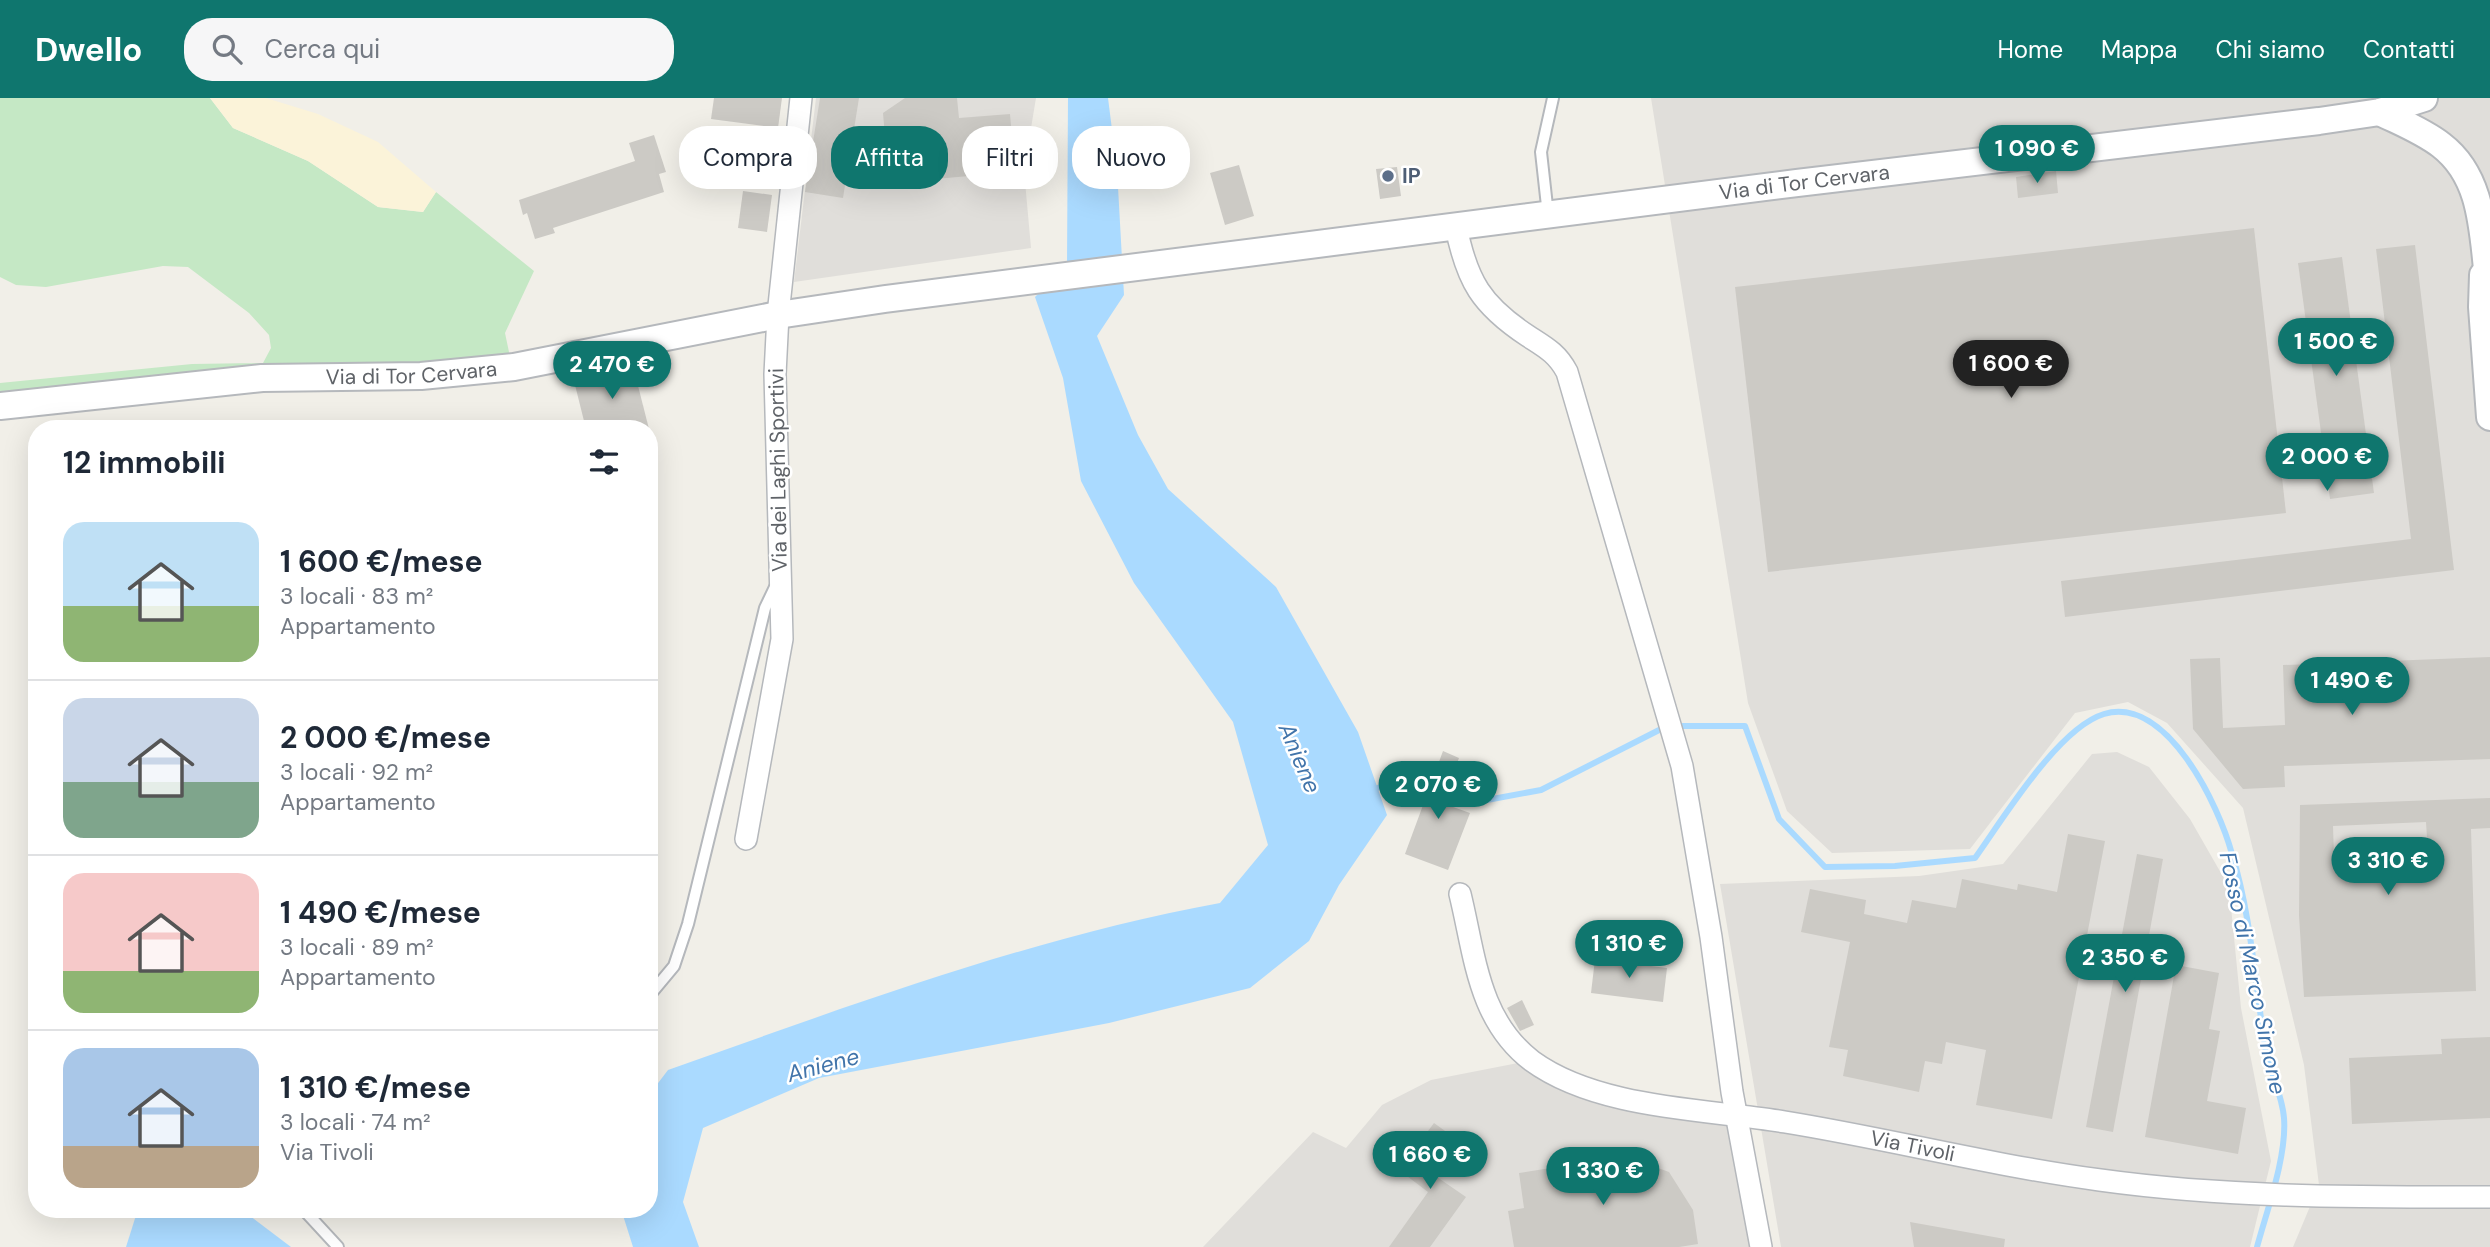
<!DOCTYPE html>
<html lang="it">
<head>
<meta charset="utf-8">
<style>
  body { margin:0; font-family:"DM Sans",sans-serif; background:#f6f6f7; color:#1f2937; height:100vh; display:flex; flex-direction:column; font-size:26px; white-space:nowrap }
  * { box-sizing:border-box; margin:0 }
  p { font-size:23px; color:#747a83 }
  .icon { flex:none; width:38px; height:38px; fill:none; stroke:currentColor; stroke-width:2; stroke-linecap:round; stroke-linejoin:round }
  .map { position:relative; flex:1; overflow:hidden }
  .sheet { position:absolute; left:28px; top:322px; width:630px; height:798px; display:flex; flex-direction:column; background:#fff; border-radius:28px; box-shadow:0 7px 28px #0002 }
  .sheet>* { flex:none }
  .hud { position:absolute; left:679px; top:28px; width:665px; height:63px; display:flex; gap:14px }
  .price { position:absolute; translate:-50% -60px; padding:0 16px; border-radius:24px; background:#0f766e; color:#fff; font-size:23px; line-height:46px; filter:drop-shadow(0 2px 4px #0008) }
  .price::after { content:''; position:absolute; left:50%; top:42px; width:21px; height:16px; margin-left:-10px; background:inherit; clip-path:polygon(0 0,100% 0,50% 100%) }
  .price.selected { background:#222; color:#fff }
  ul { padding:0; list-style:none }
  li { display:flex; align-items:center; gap:21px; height:175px; padding:0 35px }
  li+li { border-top:2px solid #e0e1e3 }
  li span { display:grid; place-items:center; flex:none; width:196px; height:140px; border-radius:21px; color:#555 }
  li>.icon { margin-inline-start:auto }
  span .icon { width:84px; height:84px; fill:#fffc; stroke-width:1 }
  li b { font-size:30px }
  h2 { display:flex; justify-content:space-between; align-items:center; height:84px; padding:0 35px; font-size:30px }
  .tag { padding:0 24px; border-radius:28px; background:#fff; box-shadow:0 7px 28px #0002; font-size:24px; line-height:63px }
  .tag.selected { background:#0f766e; color:#fff }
  header { display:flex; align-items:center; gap:42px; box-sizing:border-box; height:98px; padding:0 35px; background:#0f766e; color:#fff }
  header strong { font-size:33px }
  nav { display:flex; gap:38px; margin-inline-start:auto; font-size:24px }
  .search { width:490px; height:63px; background:#f6f6f7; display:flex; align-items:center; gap:18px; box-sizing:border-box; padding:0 24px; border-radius:28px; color:#747a83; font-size:26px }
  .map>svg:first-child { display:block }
  .industrial { fill:#e0deda }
  .green { fill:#c5e8c5 }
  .sand { fill:#fbf3d9 }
  .water { fill:#aadaff }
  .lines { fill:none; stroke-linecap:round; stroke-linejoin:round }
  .stream { stroke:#aadaff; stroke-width:6 }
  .building { fill:#cccac5; fill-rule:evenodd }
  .service-casing { stroke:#b5b8bc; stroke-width:14 }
  .minor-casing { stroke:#b5b8bc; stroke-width:24 }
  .tertiary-casing { stroke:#b5b8bc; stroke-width:30 }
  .service { stroke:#fff; stroke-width:10 }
  .minor { stroke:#fff; stroke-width:21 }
  .tertiary { stroke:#fff; stroke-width:26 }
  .service-dot { fill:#5c6f8a; stroke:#fff; stroke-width:2.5 }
  .labels { text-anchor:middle; stroke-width:5; stroke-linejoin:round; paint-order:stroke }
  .service-label { font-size:21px; font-weight:bold; fill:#4e5e75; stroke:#fff; text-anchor:start }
  .street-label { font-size:21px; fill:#5f6368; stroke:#fff }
  .water-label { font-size:23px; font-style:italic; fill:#4174aa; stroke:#fff }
</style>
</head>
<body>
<header>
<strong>Dwello</strong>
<div class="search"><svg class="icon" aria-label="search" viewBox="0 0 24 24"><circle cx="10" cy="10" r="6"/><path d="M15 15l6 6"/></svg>Cerca qui</div>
<nav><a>Home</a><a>Mappa</a><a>Chi siamo</a><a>Contatti</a></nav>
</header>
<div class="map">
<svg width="2490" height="1149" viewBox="0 0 2490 1149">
  <rect width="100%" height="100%" fill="#f1efe8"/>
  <g class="industrial">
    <path d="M 816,0 L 1036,0 L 1024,72 L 1031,150 L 794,184 Z"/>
    <path d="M 1651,0 L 2490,0 L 2490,1149 L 2293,1149 L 2319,1087 L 2304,967 L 2243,710 L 2167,625 L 2128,604 L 2075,615 L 1970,751 L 1832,755 L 1787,713 L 1748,605 Z"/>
    <path d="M 2117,654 L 2149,669 L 2190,721 L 2229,789 L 2241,910 L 2271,1063 L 2250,1149 L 1781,1149 L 1720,786 L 1919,778 L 2003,766 L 2092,656 Z"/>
    <path d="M 1518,965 L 1628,1012 L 1730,1026 L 1753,1149 L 1203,1149 L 1313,1034 L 1346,1050 L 1382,1007 L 1431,982 Z"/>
  </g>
  <path class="green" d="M 0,0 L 210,0 L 233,30 L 308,63 L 378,109 L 423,114 L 436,94 L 534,173 L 505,235 L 509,254 L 507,263 L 0,302 L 0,285 L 192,266 L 263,265 L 271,250 L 269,237 L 249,215 L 188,169 L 163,168 L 46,189 L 16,187 L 0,179 Z"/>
  <path class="sand" d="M 210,0 L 266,0 L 318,16 L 378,44 L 436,94 L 423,114 L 378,109 L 308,63 L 233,30 Z"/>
  <g class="water">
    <path d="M 1068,0 L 1108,0 L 1117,71 L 1124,197 L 1097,238 L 1138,337 L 1168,391 L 1276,489 L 1358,634 L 1387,717 L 1339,787 L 1309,843 L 1250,890 L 1109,925 L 819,980 L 703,1030 L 683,1104 L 699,1149 L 633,1149 L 621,1111 L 649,1111 L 649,997 L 668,972 C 849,908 1030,840 1220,805 L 1268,747 L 1233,624 L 1134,485 L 1081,383 L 1063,280 L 1035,199 L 1067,167 Z"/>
    <path d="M 138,1111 L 241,1111 L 291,1149 L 126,1149 Z"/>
  </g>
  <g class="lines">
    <path class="stream" d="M 1371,692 L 1422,676 L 1487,702 L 1541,692 L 1667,628 L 1745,628 L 1779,721 L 1825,769 L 1895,768 L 1975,760 C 2003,721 2058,630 2104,616 C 2167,597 2219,708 2232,756 C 2251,817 2255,885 2265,948 C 2269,973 2282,995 2284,1020 C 2287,1058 2267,1112 2257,1149"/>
  </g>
  <g class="building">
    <path d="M 714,0 L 782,0 L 778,30 L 711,21 Z"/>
    <path d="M 820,0 L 859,0 L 843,100 L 805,94 Z"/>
    <path d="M 905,0 L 957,0 L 959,20 L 1010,16 L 1015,74 L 889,85 L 883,15 Z"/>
    <path d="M 654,37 L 666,74 L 659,76 L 664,94 L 553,130 L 555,135 L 535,141 L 527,115 L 523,117 L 519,102 L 635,63 L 629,45 Z"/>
    <path d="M 1239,67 L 1254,118 L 1225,127 L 1210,75 Z"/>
    <path d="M 1397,69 L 1401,98 L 1380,101 L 1376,71 Z"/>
    <path d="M 2056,73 L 2058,95 L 2018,100 L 2016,79 Z"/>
    <path d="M 743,93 L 772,97 L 767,134 L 738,130 Z"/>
    <path d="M 2254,130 L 2286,415 L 1768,474 L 1735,189 Z"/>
    <path d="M 2415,147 L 2454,472 L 2065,519 L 2061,483 L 2411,441 L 2376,151 Z"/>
    <path d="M 2342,159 L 2374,395 L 2330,401 L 2298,165 Z"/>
    <path d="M 633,268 L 649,331 L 586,331 L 574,283 Z"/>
    <path d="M 2490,559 L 2490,661 L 2284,668 L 2285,689 L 2243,691 L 2193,631 L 2190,561 L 2220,560 L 2223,630 L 2285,627 L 2283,567 Z"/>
    <path d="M 1443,653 L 1459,660 L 1442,705 L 1470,715 L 1448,772 L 1405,756 Z"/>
    <path d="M 2490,700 L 2490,730 L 2471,731 L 2476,893 L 2304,899 L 2299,817 L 2300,707 ZM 2426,724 L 2428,756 L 2334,759 L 2333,728 Z"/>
    <path d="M 2068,736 L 2105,743 L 2052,1021 L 1976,1007 L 1986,952 L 1946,944 L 1942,966 L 1925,963 L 1919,994 L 1843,978 L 1848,952 L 1829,949 L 1850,844 L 1801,834 L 1810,791 L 1866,802 L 1864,816 L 1907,825 L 1912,802 L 1956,810 L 1962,781 L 2017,792 L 2018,786 L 2057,794 Z"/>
    <path d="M 2137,756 L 2163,761 L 2113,1034 L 2086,1029 Z"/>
    <path d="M 1595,861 L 1667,870 L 1663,904 L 1591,895 Z"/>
    <path d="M 2176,867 L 2219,875 L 2209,931 L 2220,933 L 2207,1003 L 2246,1010 L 2238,1056 L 2145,1039 Z"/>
    <path d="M 1522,902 L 1534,927 L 1520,933 L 1507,910 Z"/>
    <path d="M 2490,939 L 2490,1020 L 2352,1026 L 2349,960 L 2442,956 L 2441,941 Z"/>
    <path d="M 1434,1025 L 1459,1043 L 1434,1077 L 1466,1099 L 1430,1149 L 1389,1149 L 1428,1094 L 1399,1072 Z"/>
    <path d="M 1625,1058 L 1669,1074 L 1693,1112 L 1698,1146 L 1679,1149 L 1514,1149 L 1508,1113 L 1524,1110 L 1519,1075 Z"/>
    <path d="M 1910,1124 L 2005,1141 L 2004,1149 L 1914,1149 Z"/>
  </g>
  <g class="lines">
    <defs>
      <g id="service">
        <path d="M 1548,117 L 1541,54 L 1553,0"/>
        <path d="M 649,898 L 674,868 L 688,826 L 765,510 L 776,487"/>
        <path d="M 303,1111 L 338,1149"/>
      </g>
      <g id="minor">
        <path d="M 1456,129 C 1467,183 1481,207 1528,238 C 1545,249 1557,255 1567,274 L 1682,668 L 1711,839 L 1732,994 L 1761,1149"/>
        <path d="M 746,741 L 782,541 L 775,276 L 778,217 L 801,0"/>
        <path id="s1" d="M 1460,796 C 1475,857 1478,922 1532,963 C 1598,1011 1706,1011 1785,1024 C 1890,1041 1994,1068 2100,1082 C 2230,1100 2359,1099 2490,1099"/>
      </g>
      <g id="tertiary">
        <path d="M 2380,14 C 2400,24 2423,33 2441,47 C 2487,82 2482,144 2490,195"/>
        <path d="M 2483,177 L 2482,209 L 2490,319"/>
        <path id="s2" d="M 0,308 L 262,280 L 421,278 L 514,269 L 778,217 L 885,201 L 1797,85 L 2319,23 L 2380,14 L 2424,0"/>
      </g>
    </defs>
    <use href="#service" class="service-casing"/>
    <use href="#minor" class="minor-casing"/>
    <use href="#tertiary" class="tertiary-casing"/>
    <use href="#service" class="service"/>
    <use href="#minor" class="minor"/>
    <use href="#tertiary" class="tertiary"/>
  </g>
  <circle class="service-dot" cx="1388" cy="78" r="7"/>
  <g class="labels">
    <g class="service-label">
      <text x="1402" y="85">IP</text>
    </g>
    <g class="street-label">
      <text dy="7" stroke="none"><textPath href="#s2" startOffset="1820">Via di Tor Cervara</textPath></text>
      <text dy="7" stroke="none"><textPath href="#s2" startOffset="413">Via di Tor Cervara</textPath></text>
      <text transform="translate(778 372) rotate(-91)" y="7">Via dei Laghi Sportivi</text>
      <text dy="7" stroke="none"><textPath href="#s1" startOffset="579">Via Tivoli</textPath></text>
    </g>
    <g class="water-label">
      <text transform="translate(1300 660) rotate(67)" y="8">Aniene</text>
      <text transform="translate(2253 875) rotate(78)" y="8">Fosso di Marco Simone</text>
      <text transform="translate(823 967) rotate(-15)" y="8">Aniene</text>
    </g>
  </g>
</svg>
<b class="price" style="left:2037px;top:87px">1 090 €</b>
<b class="price" style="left:2336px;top:280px">1 500 €</b>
<b class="price selected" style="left:2011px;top:302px">1 600 €</b>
<b class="price" style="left:612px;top:303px">2 470 €</b>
<b class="price" style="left:2327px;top:395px">2 000 €</b>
<b class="price" style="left:2352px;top:619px">1 490 €</b>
<b class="price" style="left:1438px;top:723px">2 070 €</b>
<b class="price" style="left:2388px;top:799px">3 310 €</b>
<b class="price" style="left:1629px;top:882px">1 310 €</b>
<b class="price" style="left:2125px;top:896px">2 350 €</b>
<b class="price" style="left:1430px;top:1093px">1 660 €</b>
<b class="price" style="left:1603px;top:1109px">1 330 €</b>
<div class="hud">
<a class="tag">Compra</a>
<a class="tag selected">Affitta</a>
<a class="tag">Filtri</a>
<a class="tag">Nuovo</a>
</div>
<section class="sheet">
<h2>12 immobili<svg class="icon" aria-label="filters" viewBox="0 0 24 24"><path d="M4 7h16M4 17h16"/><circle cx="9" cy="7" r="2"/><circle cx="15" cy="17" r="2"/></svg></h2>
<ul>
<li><span style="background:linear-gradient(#bfe0f5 60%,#8fb573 0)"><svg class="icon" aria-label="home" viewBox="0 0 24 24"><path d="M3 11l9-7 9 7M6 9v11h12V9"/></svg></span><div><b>1 600 €/mese</b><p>3 locali · 83 m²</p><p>Appartamento</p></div></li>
<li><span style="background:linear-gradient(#c9d6e8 60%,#7fa58c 0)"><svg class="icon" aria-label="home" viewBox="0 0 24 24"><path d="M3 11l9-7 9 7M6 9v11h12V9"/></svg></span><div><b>2 000 €/mese</b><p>3 locali · 92 m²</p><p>Appartamento</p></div></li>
<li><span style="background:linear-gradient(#f6c9c9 70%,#8fb573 0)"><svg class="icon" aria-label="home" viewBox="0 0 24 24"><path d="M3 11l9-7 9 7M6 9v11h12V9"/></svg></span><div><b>1 490 €/mese</b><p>3 locali · 89 m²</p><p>Appartamento</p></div></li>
<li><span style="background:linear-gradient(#a9c7e8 70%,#b9a48a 0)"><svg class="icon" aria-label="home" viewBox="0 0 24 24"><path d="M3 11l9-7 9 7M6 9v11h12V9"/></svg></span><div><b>1 310 €/mese</b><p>3 locali · 74 m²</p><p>Via Tivoli</p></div></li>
</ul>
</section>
</div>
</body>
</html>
